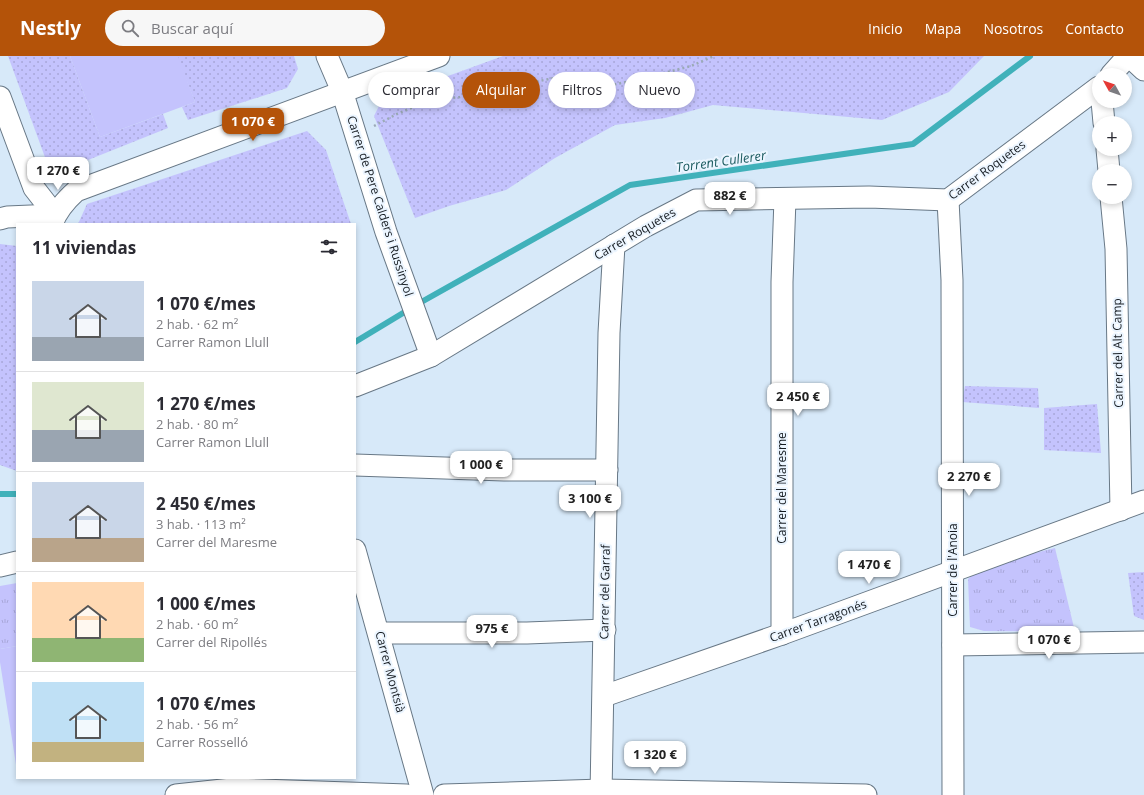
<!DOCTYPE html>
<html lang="es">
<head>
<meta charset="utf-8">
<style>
  body { margin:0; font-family:"Open Sans",sans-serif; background:#f7f7f7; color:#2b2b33; height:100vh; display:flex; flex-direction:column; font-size:15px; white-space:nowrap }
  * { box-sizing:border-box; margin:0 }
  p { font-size:13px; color:#7c7c81 }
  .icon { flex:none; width:22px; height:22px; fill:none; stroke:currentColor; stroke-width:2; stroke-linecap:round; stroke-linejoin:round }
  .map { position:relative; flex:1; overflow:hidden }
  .sheet { position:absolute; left:16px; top:167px; width:340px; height:556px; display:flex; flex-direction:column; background:#fff; border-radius:0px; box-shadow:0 2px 6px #0003 }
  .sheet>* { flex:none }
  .guide { position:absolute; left:368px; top:16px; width:380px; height:36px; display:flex; gap:8px }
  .needle { width:26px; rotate:310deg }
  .buttons { position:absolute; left:1092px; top:12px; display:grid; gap:8px }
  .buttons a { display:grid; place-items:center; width:40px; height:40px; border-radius:50%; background:#fff; box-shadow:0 2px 6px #0003; font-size:20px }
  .price { position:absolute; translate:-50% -34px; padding:0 9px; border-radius:8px; background:#fff; color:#222; font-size:13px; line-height:26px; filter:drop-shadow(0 1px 2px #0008) }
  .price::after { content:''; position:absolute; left:50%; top:24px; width:12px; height:9px; margin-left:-6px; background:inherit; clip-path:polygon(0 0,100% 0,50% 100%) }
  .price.active { background:#b45309; color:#fff }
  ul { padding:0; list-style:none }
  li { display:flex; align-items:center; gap:12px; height:100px; padding:0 16px }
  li+li { border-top:1px solid #e1e1e2 }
  li span { display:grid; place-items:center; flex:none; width:112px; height:80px; border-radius:0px; color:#555 }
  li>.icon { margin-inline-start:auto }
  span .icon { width:48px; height:48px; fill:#fffc; stroke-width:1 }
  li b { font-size:17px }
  h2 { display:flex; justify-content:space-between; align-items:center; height:48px; padding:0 16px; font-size:17px }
  .chip { padding:0 14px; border-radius:18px; background:#fff; box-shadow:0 2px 6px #0003; font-size:14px; line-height:36px }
  .chip.active { background:#b45309; color:#fff }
  header { display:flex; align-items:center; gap:24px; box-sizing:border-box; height:56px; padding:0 20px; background:#b45309; color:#fff }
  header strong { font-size:19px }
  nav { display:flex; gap:22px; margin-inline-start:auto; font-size:14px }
  .search { width:280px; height:36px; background:#f7f7f7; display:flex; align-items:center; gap:10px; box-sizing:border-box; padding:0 14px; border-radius:22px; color:#7c7c81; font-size:15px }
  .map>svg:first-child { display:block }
  .grass { fill:url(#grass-dots) }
  .park { fill:url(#park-tufts) }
  .garden { fill:#c4c3fd }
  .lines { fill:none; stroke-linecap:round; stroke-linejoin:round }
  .stream { stroke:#40b1ba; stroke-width:6 }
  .minor-casing { stroke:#687886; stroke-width:23 }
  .path { stroke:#9baab7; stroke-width:2.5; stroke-dasharray:2 3; stroke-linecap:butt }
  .minor { stroke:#fff; stroke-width:21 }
  .labels { text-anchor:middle; stroke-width:4; stroke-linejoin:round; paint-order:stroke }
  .street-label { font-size:12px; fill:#151b21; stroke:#ebf5ff }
  .water-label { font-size:13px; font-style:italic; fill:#1c5b60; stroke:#ebf5ff }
</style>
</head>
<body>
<header>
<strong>Nestly</strong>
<div class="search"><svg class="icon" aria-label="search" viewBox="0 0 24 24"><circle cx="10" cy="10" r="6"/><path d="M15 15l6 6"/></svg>Buscar aquí</div>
<nav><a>Inicio</a><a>Mapa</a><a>Nosotros</a><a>Contacto</a></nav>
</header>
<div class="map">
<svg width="1144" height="739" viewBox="0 0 1144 739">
  <defs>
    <pattern id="grass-dots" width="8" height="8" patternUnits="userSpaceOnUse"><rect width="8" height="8" fill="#c4c3fd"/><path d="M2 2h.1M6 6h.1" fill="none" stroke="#a8a7d9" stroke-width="1.8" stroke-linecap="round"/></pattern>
    <pattern id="park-tufts" width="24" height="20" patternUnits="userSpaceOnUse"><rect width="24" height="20" fill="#c4c3fd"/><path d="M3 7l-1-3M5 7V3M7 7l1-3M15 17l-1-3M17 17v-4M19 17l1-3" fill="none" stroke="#a8a7d9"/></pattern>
  </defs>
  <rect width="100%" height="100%" fill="#d7e9f9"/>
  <g class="grass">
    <path d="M 8,0 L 70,0 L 100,81 L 163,58 L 168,72 L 68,112 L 46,104 Z"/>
    <path d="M 177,0 L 294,0 L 298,13 L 287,32 L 188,64 L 182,51 L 195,46 Z"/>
    <path d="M 503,0 L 984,0 L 949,36 L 882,64 L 713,49 L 665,62 L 615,69 L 555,102 L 506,134 L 449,150 L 415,162 L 374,60 L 382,44 Z"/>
    <path d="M 307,75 L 326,94 L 351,168 L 78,168 L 87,148 Z"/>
    <path d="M 0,188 L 17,190 L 17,415 L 0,409 Z"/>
    <path d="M 965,330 L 1038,332 L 1039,352 L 962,346 Z"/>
    <path d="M 1097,348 L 1101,397 L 1044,394 L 1044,352 Z"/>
    <path d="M 1144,516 L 1144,564 L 1134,560 L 1128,517 Z"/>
  </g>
  <g class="park">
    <path d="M 1055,492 L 1075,576 L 984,575 L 970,571 L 968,523 L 983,510 Z"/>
    <path d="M 17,527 L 17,590 L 0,593 L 0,530 Z"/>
  </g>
  <g class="garden">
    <path d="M 70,0 L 178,0 L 195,46 L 100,81 Z"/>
    <path d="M 17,590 L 17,715 L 0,606 L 0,593 Z"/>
  </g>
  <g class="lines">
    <g class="stream">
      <path d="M 416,249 L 630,129 L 913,88 L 1030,0"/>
      <path d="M 355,286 L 408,254"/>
      <path d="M 0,438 L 17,438"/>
    </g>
    <defs>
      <g id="minor">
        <path d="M 327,0 L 342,35 L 386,176 L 431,300"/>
        <path d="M 1129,0 L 1144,14"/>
        <path d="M 1111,19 L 1128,0"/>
        <path d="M 0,41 L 34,132 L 55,159"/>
        <path d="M 1102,45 L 1104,67"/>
        <path d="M 1107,93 L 1109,115"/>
        <path d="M 1111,141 L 1116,193 L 1121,454"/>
        <path d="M 948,144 L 952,224 L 953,739"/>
        <path d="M 0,163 L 7,161 L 55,159"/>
        <path d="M 52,168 C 57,154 65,145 76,135 L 439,0"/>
        <path d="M 355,330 L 431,300 L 646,170 L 696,144 L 869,141 L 948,144 L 1099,31"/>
        <path d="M 355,409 L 504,414 L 607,414"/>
        <path d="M 355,494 L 423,739"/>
        <path d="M 0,510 L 17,506"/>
        <path d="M 379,577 L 527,577 L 605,574"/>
        <path d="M 782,578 L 782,226 L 785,143"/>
        <path d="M 953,589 L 1144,586"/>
        <path d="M 604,640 L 782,578 L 1144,445"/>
        <path d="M 176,739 L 232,733 L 407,739"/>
        <path d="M 444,739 L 602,734 L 866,739"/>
        <path d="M 601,739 L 609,277 L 614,189"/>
      </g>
    </defs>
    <use href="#minor" class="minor-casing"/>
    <path class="path" d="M 374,70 L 397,58 L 428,45 L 460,41 L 559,21 L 598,32 L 640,23 L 691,10 L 714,0"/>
    <use href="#minor" class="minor"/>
  </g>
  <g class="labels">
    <g class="street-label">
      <text transform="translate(987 114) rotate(-36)" y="4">Carrer Roquetes</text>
      <text transform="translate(380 150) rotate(72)" y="4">Carrer de Pere Calders i Russinyol</text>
      <text transform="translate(635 178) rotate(-30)" y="4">Carrer Roquetes</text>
      <text transform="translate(1118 297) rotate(-91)" y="4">Carrer del Alt Camp</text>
      <text transform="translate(782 432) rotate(-90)" y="4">Carrer del Maresme</text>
      <text transform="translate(953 514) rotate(-90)" y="4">Carrer de l'Anoia</text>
      <text transform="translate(605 536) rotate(-89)" y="4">Carrer del Garraf</text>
      <text transform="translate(818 565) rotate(-20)" y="4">Carrer Tarragonés</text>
      <text transform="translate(390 616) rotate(75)" y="4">Carrer Montsià</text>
    </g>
    <g class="water-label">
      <text transform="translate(721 105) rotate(-8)" y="5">Torrent Cullerer</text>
    </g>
  </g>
</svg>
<div class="buttons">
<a><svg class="needle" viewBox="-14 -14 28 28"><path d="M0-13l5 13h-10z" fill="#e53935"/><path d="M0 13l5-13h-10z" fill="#7c7c81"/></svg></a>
<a>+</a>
<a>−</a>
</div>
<b class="price active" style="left:253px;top:86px">1 070 €</b>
<b class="price" style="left:58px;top:135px">1 270 €</b>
<b class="price" style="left:730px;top:160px">882 €</b>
<b class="price" style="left:798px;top:361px">2 450 €</b>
<b class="price" style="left:481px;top:429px">1 000 €</b>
<b class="price" style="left:969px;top:441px">2 270 €</b>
<b class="price" style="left:590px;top:463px">3 100 €</b>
<b class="price" style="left:869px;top:529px">1 470 €</b>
<b class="price" style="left:492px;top:593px">975 €</b>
<b class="price" style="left:1049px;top:604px">1 070 €</b>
<b class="price" style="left:655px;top:719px">1 320 €</b>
<div class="guide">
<a class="chip">Comprar</a>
<a class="chip active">Alquilar</a>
<a class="chip">Filtros</a>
<a class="chip">Nuevo</a>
</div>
<section class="sheet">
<h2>11 viviendas<svg class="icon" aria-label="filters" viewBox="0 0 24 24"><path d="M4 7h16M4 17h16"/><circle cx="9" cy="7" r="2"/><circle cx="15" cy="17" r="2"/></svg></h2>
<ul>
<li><span style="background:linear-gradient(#c9d6e8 70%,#9aa5b1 0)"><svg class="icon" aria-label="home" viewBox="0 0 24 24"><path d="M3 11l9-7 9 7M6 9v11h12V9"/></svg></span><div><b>1 070 €/mes</b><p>2 hab. · 62 m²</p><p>Carrer Ramon Llull</p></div></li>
<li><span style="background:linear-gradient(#dfe7d0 60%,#9aa5b1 0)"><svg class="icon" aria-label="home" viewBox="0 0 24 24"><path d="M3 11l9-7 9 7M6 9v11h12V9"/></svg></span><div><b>1 270 €/mes</b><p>2 hab. · 80 m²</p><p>Carrer Ramon Llull</p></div></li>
<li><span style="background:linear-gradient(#c9d6e8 70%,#b9a48a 0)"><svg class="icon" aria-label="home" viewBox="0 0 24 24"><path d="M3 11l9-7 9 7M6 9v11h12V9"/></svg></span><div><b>2 450 €/mes</b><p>3 hab. · 113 m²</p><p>Carrer del Maresme</p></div></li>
<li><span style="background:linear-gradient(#ffd9b3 70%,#8fb573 0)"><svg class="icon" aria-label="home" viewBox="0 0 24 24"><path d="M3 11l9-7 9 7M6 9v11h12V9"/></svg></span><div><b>1 000 €/mes</b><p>2 hab. · 60 m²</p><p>Carrer del Ripollés</p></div></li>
<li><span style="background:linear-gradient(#bfe0f5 75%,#c2b280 0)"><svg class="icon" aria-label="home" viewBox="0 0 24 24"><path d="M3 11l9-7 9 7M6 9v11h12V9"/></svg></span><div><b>1 070 €/mes</b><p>2 hab. · 56 m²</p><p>Carrer Rosselló</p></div></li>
</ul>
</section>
</div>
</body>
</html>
